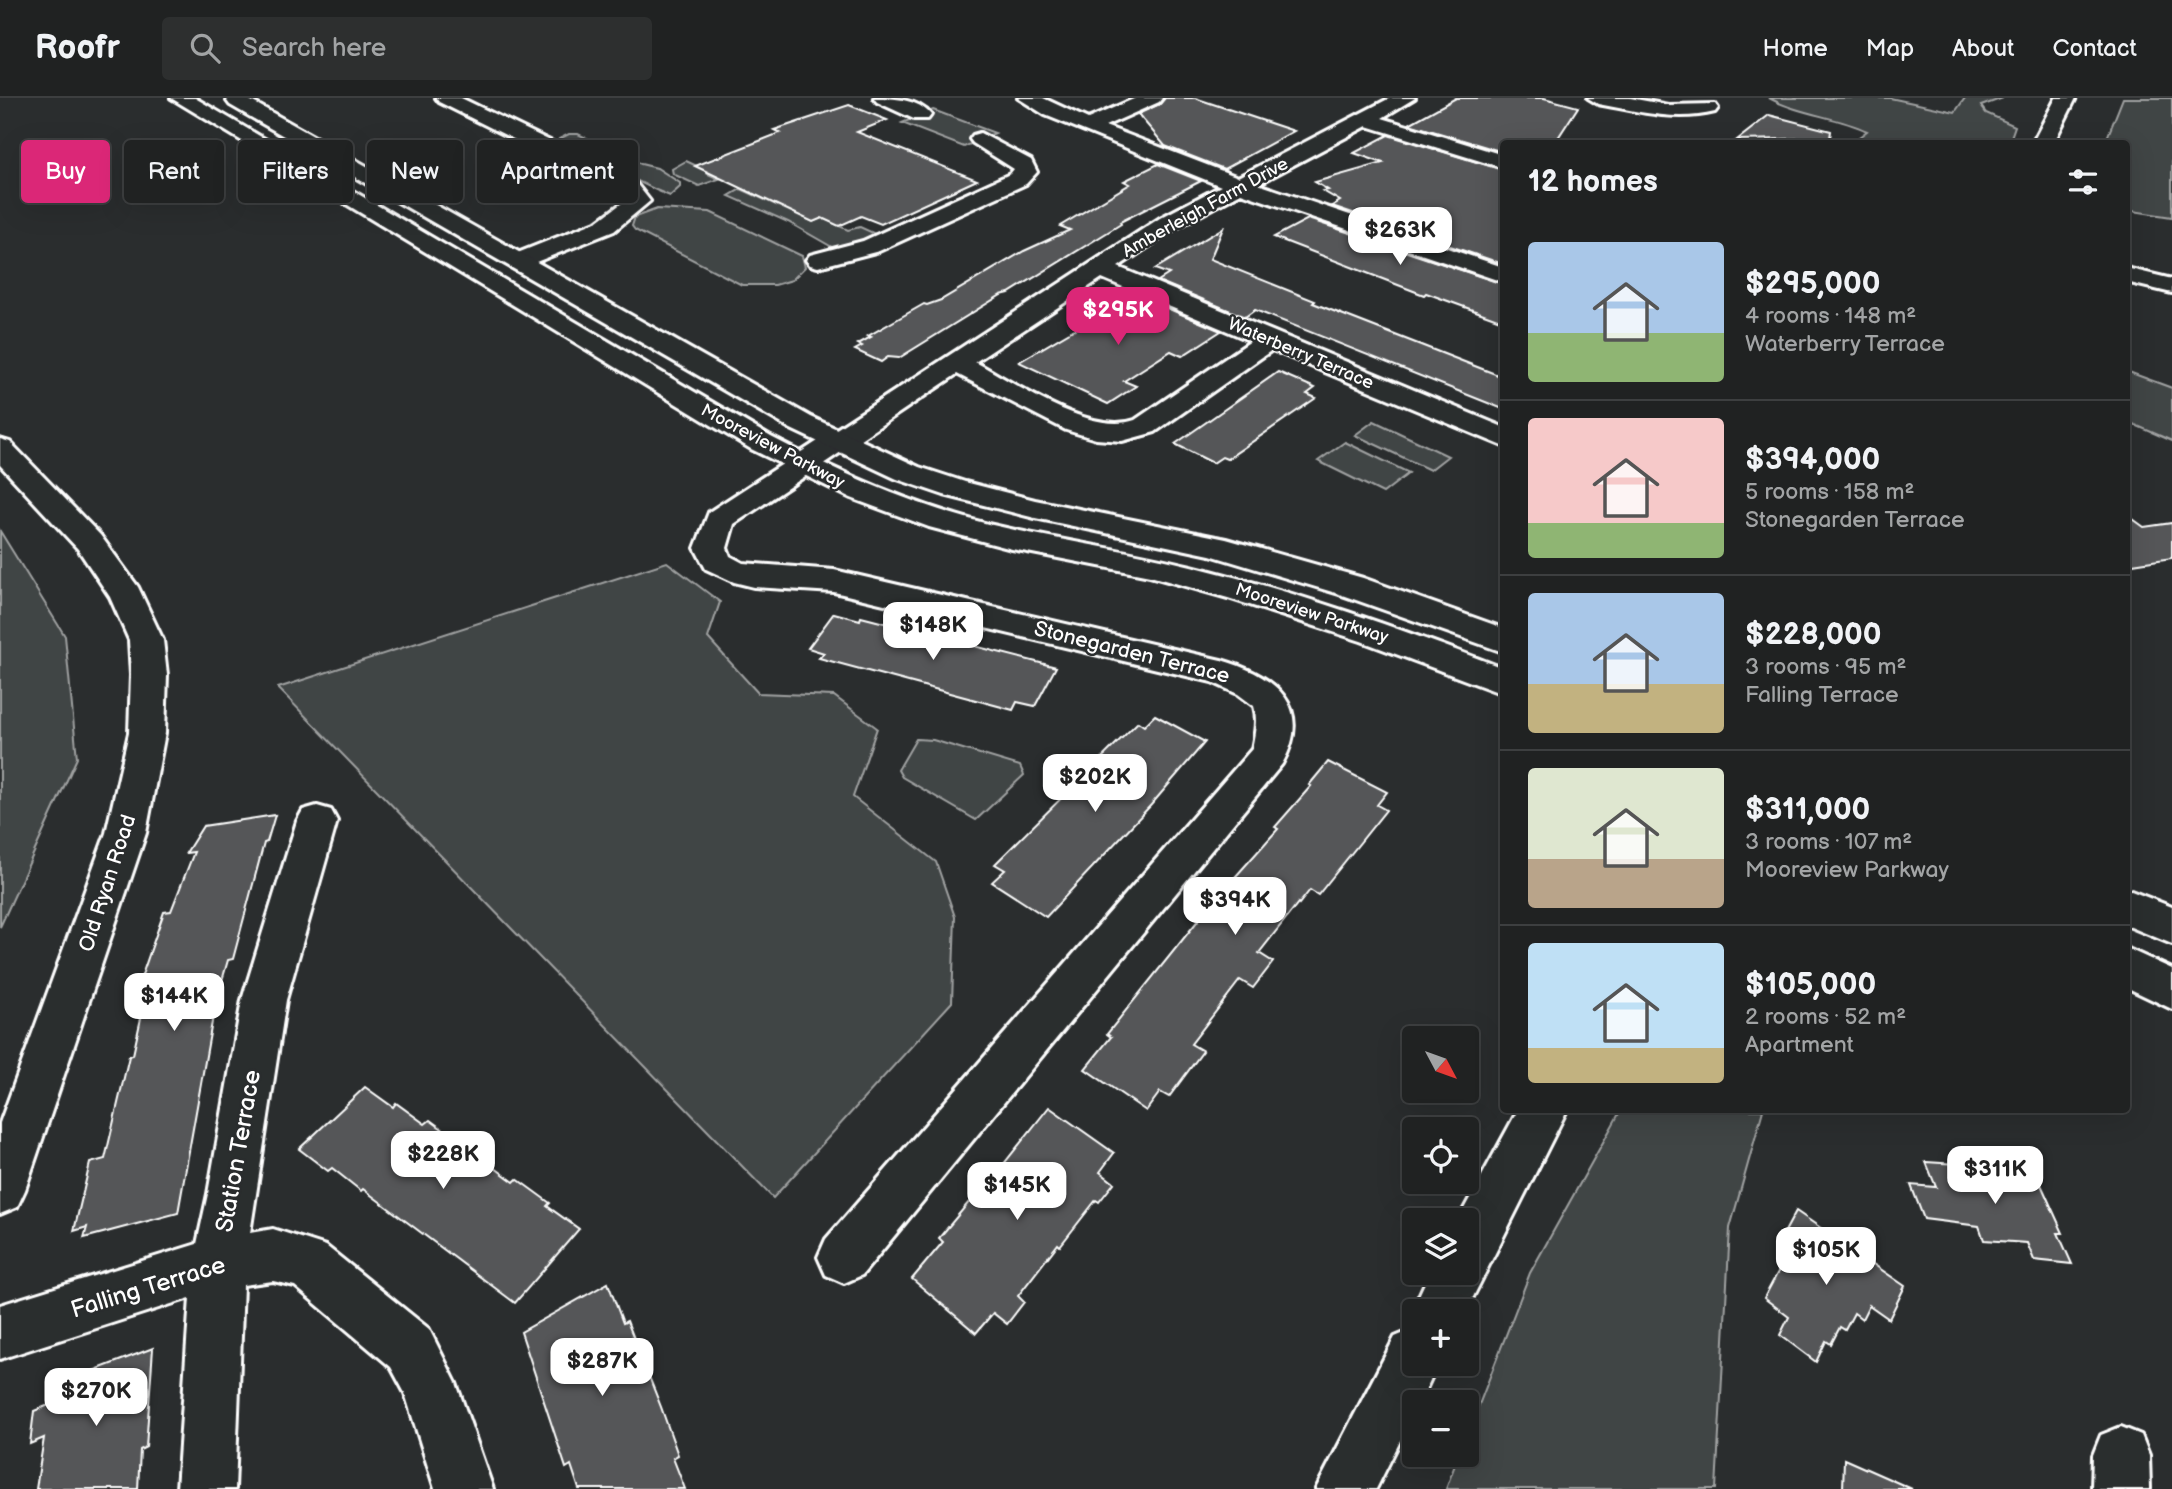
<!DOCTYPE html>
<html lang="en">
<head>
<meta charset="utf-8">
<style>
  body { margin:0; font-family:"Balsamiq Sans",sans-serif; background:#2d2f2f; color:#f1f3f6; height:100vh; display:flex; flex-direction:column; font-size:26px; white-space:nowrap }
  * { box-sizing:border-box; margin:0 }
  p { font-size:23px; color:#a2a4a5 }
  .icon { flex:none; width:38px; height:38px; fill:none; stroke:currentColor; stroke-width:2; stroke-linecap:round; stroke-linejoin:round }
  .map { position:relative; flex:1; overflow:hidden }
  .drawer { position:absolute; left:1500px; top:42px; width:630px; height:973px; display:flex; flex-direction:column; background:#202222; border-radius:7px; box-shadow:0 7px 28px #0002,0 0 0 2px #3d3f40 }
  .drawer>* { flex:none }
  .top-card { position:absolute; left:21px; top:42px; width:665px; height:63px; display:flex; gap:14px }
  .needle { width:46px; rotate:131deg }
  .fabs { position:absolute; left:1402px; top:928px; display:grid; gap:14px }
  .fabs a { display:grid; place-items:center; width:77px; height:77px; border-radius:7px; background:#202222; box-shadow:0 7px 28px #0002,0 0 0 2px #3d3f40; font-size:35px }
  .price { position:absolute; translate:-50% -60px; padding:0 16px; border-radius:14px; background:#fff; color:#222; font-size:23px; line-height:46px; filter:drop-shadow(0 2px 4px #0008) }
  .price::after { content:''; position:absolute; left:50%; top:42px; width:21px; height:16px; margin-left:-10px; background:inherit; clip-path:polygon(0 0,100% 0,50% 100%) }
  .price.active { background:#db2777; color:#fff }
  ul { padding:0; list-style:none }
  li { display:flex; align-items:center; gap:21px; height:175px; padding:0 28px }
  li+li { border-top:2px solid #3d3f40 }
  li span { display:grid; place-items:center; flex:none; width:196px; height:140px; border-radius:7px; color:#555 }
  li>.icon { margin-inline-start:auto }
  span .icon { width:84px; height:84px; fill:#fffc; stroke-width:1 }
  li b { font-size:30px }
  h2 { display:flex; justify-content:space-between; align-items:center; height:84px; padding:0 28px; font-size:30px }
  .tag { padding:0 24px; border-radius:7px; background:#202222; box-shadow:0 7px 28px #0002,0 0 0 2px #3d3f40; font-size:24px; line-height:63px }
  .tag.active { background:#db2777; color:#fff }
  header { display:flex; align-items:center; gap:42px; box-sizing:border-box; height:98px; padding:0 35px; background:#202222; border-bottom:2px solid #3d3f40 }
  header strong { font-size:33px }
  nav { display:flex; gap:38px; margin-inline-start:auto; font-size:24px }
  .search { width:490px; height:63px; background:#2d2f2f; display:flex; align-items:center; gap:18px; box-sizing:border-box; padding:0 24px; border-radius:7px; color:#a2a4a5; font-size:26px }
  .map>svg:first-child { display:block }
  .green { fill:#414445; stroke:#a0a2a2; stroke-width:2 }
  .building { fill:#555758; stroke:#fff; stroke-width:2 }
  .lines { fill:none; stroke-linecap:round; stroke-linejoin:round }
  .minor-casing { stroke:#fff; stroke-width:6 }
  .major-casing { stroke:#fff; stroke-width:6 }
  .minor { fill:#2a2d2e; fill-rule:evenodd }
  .major { fill:#2a2d2e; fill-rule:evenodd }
  .labels { text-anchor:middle; stroke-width:5; stroke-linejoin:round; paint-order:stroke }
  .far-street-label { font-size:18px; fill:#fff; stroke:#2a2d2e }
  .street-label { font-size:21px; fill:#fff; stroke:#2a2d2e }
  .near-street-label { font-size:24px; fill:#fff; stroke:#2a2d2e }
</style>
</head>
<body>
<header>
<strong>Roofr</strong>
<div class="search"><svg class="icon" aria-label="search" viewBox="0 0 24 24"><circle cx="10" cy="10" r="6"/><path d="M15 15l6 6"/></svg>Search here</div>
<nav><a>Home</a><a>Map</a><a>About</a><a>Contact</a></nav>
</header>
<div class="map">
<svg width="2172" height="1391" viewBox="0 0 2172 1391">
  <rect width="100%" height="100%" fill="#2a2d2e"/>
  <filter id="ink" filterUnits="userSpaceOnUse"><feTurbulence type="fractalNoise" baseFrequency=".0143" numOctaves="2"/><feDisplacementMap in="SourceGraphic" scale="14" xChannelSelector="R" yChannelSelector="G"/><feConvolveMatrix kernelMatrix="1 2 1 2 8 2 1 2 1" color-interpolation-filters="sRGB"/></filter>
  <g filter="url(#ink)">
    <g class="green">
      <path d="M 1769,0 L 1890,0 L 1955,14 L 1965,0 L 2003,0 L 1981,8 L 1986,15 L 2015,28 L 2009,45 L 1851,45 L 1867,33 C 1835,18 1800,17 1769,0 Z"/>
      <path d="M 2123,0 L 2172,0 L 2172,119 L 2126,112 L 2126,46 L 2105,45 Z"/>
      <path d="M 933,12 L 995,35 L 964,49 L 902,25 Z"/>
      <path d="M 569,36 L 578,36 L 641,66 L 657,70 L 680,85 L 680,89 L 670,98 L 656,92 L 561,46 L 559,41 Z"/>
      <path d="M 686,63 L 710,74 L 708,76 L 719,81 L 699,88 L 673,76 L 672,71 Z"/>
      <path d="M 741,91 L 813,124 L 822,120 L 848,132 L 860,129 L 882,139 L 839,153 L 788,124 L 729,98 Z"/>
      <path d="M 657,111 L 710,114 L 802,158 L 805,169 L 792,182 L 775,187 L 742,187 L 635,132 L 632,128 L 635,119 Z"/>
      <path d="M 2126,273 L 2172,290 L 2172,343 L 2126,323 Z"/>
      <path d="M 1374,323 L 1448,358 L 1430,372 L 1355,337 Z"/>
      <path d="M 1345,344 L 1409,375 L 1383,395 L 1318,363 Z"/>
      <path d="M 0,433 L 65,538 L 77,660 L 0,829 Z"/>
      <path d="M 667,464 L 720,504 L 708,540 L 758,595 L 834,598 L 877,630 L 853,699 L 936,764 L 955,819 L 952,904 L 773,1100 L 278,590 Z"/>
      <path d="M 916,641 L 933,642 L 1020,668 L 1024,677 L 976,722 L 902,679 L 898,672 Z"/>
      <path d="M 1621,1012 L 1763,1012 L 1730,1130 L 1716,1391 L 1446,1391 L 1459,1356 L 1466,1356 L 1467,1338 L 1530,1175 Z"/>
    </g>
    <g class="building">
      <path d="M 1165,0 L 1195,0 L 1294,33 L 1224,71 L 1165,48 L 1138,16 L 1160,6 Z"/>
      <path d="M 1456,0 L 1544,0 L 1578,9 L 1554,46 L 1503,46 L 1503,54 L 1409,26 Z"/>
      <path d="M 849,7 L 887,22 L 857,34 L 977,82 L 881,126 L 861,118 L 839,128 L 822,120 L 813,124 L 695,68 L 780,35 L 774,32 Z"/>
      <path d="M 1769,17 L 1831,33 L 1830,40 L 1737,42 Z"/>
      <path d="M 1388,37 L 1503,72 L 1503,166 L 1332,108 L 1340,103 L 1323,93 L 1328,92 L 1315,84 L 1383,65 L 1354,55 Z"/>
      <path d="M 1158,66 L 1201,83 L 1120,124 L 1121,126 L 1009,195 L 1001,197 L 899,260 L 888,259 L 881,264 L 855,252 L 862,248 L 858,246 L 871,239 L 868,238 L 924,206 L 927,207 L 941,202 L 1024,153 L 1070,132 L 1060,128 L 1130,86 L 1124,83 Z"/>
      <path d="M 1308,121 L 1503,186 L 1503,223 L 1426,195 L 1424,197 L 1274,139 Z"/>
      <path d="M 1223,130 L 1210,161 L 1315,203 L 1313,205 L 1503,279 L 1503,311 L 1255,212 L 1245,219 L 1158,183 L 1169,176 L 1155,171 Z"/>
      <path d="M 1134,196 L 1221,233 L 1182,258 L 1171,253 L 1124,283 L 1136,288 L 1108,306 L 1019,264 Z"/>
      <path d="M 1278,274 L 1315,290 L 1307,296 L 1316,300 L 1227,361 L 1222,359 L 1213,365 L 1175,346 Z"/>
      <path d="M 2126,416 L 2144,429 L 2172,425 L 2172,460 L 2126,467 Z"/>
      <path d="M 834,515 L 860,522 L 861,519 L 1056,569 L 1035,608 L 1017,604 L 1013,612 L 819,560 L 824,555 L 808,550 Z"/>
      <path d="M 1155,617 L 1205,644 L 1151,707 L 1046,819 L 992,784 L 1005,772 L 995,766 L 1138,624 L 1144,628 Z"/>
      <path d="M 1328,664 L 1387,694 L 1377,707 L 1386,712 L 1318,797 L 1310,792 L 1299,806 L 1298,805 L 1259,855 L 1273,864 L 1253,890 L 1240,882 L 1191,946 L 1203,953 L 1169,999 L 1160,994 L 1146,1013 L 1085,971 L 1111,939 L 1107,936 L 1212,805 L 1278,731 L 1275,729 L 1311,688 L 1309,687 Z"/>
      <path d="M 275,717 L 267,744 L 264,745 L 233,861 L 228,862 L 215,907 L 178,1115 L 84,1140 L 87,1129 L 74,1133 L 90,1065 L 105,1061 L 129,958 L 133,957 L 146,897 L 134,900 L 164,814 L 171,813 L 194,754 L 186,755 L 203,728 Z"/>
      <path d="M 365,989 L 393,1009 L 396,1005 L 425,1026 L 430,1022 L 514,1084 L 517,1081 L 550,1105 L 547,1108 L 579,1131 L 515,1205 L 363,1091 L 361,1093 L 332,1070 L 328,1073 L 299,1051 Z"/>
      <path d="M 1049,1009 L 1114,1055 L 1100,1074 L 1114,1085 L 1099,1104 L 1096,1102 L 1060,1148 L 1058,1146 L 1018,1198 L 1024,1204 L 1007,1226 L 993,1215 L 976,1235 L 912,1181 L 943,1144 L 939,1140 L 969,1104 L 972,1106 Z"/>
      <path d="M 1926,1064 L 2034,1071 L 2063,1135 L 2058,1135 L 2072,1166 L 2034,1162 L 2027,1145 L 1984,1142 L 1979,1128 L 1924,1121 L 1911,1087 L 1936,1089 Z"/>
      <path d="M 1796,1113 L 1905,1188 L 1889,1221 L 1869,1207 L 1862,1221 L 1854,1215 L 1845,1232 L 1840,1229 L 1831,1246 L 1826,1243 L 1816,1264 L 1780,1237 L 1789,1219 L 1764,1200 L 1792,1148 L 1781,1141 Z"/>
      <path d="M 608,1185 L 623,1225 L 627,1223 L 661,1309 L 678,1357 L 673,1360 L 685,1391 L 579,1391 L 571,1367 L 566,1370 L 521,1234 Z"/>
      <path d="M 153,1250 L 146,1349 L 140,1352 L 138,1391 L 36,1391 L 44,1340 L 30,1346 L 34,1313 L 54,1305 L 56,1287 Z"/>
      <path d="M 1844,1361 L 1912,1391 L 1843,1391 Z"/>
    </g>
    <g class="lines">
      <defs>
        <g id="minor">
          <path d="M 436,0 L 461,0 L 635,84 L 650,103 L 614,133 L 526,168 L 518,170 L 510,168 L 506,163 L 510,158 L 598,123 L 626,102 L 619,94 L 604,86 L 439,4 Z"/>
          <path d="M 874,0 C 894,0 918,1 931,17 L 928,21 L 914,21 L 877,4 Z"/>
          <path d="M 1018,0 L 1043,0 L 1088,21 L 1136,0 L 1162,0 L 1159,4 L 1105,28 L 1238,79 L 1390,0 L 1415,0 L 1382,20 L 1503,57 L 1503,70 L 1367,28 L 1258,86 L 1503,169 L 1503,184 L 1241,95 L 1176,130 L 1118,169 L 1503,329 L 1503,348 L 1272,252 L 1155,334 L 1122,343 L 1096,341 L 1066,332 L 957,276 L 734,426 L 727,450 L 730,458 L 743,465 L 834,472 L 1221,562 C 1273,577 1315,607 1282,666 L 862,1177 L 844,1185 L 826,1177 L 818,1159 L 826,1141 L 1252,651 C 1255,636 1258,623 1254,608 L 1238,596 L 1212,584 L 834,494 L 754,489 L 734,484 L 706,471 L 695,450 L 709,414 L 1160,120 L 1221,88 L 1045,17 ZM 1102,180 L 1251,243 L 1135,322 C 1090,338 1015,285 975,264 Z"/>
          <path d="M 1588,0 L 1630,0 L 1668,7 L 1715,6 L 1718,10 L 1715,14 C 1676,24 1637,13 1598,6 Z"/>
          <path d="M 980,35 L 1031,62 L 1037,74 L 1026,86 L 879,153 L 818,169 L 810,167 L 806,162 L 810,157 L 863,143 L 1010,76 L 1014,71 L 973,45 L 970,41 L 973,37 Z"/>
          <path d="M 2126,170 L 2172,181 L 2172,195 L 2126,184 Z"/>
          <path d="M 0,341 L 10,344 L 100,437 L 138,489 L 163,542 L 167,577 L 165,635 L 146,735 L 25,1092 L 17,1109 L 0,1116 L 0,1025 L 106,735 L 129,635 L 131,577 L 129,542 L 110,499 L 78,451 L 0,367 Z"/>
          <path d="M 317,708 L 331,712 L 337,723 L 286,902 L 250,1135 L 273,1131 L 326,1148 L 429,1231 L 456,1285 L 493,1391 L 435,1391 L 405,1295 L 391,1269 L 295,1188 L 273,1183 L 243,1187 L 235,1391 L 177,1391 L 190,1200 L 0,1261 L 0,1207 L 197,1146 L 208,1096 L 242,902 L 297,723 L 303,712 Z"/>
          <path d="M 1518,1012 L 1567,1012 L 1466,1213 L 1414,1213 L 1414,1219 L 1412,1213 L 1430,1174 L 1466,1174 L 1466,1122 L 1458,1122 Z"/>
          <path d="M 1414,1231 L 1414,1265 L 1438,1265 L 1420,1304 L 1414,1304 L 1414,1315 L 1376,1391 L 1316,1391 L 1395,1239 Z"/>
          <path d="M 2121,1329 L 2141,1337 L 2149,1357 L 2150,1391 L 2092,1391 L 2093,1357 L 2101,1337 Z"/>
        </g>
        <g id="major">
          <path d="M 171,0 L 195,0 L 771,339 C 840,375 912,407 988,426 C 1055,442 1123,451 1191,468 C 1297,494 1401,531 1503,570 L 1503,596 L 1361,543 L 1228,500 L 1150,478 L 1012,451 L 929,429 L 851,400 L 751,351 Z"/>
          <path d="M 229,0 L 246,0 L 811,319 L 919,369 L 965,384 L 1035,402 L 1226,441 L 1363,480 L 1503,530 L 1503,554 L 1339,496 L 1210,457 L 1035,420 L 944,397 L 897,381 L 791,331 L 230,7 L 227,3 Z"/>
          <path d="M 2056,0 L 2076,0 L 2053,46 L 2032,46 Z"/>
          <path d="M 2126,791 L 2172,809 L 2172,846 L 2126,827 Z"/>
          <path d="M 2126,850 L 2172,871 L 2172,911 L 2126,889 Z"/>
        </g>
      </defs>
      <use href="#minor" class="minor-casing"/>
      <use href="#major" class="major-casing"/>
      <use href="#minor" class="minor"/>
      <use href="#major" class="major"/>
    </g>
  </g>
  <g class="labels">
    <g class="far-street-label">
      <text transform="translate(1205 109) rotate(-29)" y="6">Amberleigh Farm Drive</text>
      <text transform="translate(1301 255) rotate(23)" y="6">Waterberry Terrace</text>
      <text transform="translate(773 348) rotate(28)" y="6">Mooreview Parkway</text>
      <text transform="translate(1312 515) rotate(18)" y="6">Mooreview Parkway</text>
    </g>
    <g class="street-label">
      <text transform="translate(1132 554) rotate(14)" y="7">Stonegarden Terrace</text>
      <text transform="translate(107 785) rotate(-72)" y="7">Old Ryan Road</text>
    </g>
    <g class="near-street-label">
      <text transform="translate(238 1053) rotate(-80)" y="8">Station Terrace</text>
      <text transform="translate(148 1189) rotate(-17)" y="8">Falling Terrace</text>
    </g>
  </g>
</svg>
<div class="fabs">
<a><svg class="needle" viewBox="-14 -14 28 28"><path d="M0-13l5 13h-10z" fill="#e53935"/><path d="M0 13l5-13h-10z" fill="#a2a4a5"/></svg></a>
<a><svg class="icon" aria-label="locate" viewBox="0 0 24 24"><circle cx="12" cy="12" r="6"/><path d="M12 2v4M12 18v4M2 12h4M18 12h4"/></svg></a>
<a><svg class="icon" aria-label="layers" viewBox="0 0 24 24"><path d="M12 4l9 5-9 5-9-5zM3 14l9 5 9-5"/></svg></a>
<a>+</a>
<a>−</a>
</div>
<b class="price" style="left:1400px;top:169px">$263K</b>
<b class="price active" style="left:1118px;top:249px">$295K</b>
<b class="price" style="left:933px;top:564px">$148K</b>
<b class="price" style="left:1095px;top:716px">$202K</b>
<b class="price" style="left:1235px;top:839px">$394K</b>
<b class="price" style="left:174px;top:935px">$144K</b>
<b class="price" style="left:443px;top:1093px">$228K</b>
<b class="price" style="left:1995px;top:1108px">$311K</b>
<b class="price" style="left:1017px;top:1124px">$145K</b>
<b class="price" style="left:1826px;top:1189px">$105K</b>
<b class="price" style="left:602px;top:1300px">$287K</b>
<b class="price" style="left:96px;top:1330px">$270K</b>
<div class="top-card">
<a class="tag active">Buy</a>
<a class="tag">Rent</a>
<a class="tag">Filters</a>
<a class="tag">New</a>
<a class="tag">Apartment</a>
</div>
<section class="drawer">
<h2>12 homes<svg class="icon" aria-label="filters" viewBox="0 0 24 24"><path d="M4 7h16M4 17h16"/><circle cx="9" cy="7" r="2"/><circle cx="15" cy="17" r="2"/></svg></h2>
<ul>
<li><span style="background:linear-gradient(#a9c7e8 65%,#8fb573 0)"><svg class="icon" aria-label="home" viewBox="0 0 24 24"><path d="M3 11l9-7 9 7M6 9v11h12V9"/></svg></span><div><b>$295,000</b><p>4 rooms · 148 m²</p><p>Waterberry Terrace</p></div></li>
<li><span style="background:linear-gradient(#f6c9c9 75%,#8fb573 0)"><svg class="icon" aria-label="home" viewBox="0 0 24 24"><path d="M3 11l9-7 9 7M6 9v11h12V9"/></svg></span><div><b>$394,000</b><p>5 rooms · 158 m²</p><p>Stonegarden Terrace</p></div></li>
<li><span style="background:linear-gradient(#a9c7e8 65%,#c2b280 0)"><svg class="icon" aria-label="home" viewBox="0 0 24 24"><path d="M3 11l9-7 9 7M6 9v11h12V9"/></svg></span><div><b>$228,000</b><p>3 rooms · 95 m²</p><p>Falling Terrace</p></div></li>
<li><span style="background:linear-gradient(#dfe7d0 65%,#b9a48a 0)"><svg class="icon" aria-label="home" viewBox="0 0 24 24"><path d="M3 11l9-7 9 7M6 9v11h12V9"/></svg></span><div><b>$311,000</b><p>3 rooms · 107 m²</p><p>Mooreview Parkway</p></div></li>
<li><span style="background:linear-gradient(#bfe0f5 75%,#c2b280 0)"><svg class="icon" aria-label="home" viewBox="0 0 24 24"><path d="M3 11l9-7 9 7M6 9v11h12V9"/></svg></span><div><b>$105,000</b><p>2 rooms · 52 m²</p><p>Apartment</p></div></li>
</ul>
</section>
</div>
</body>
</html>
